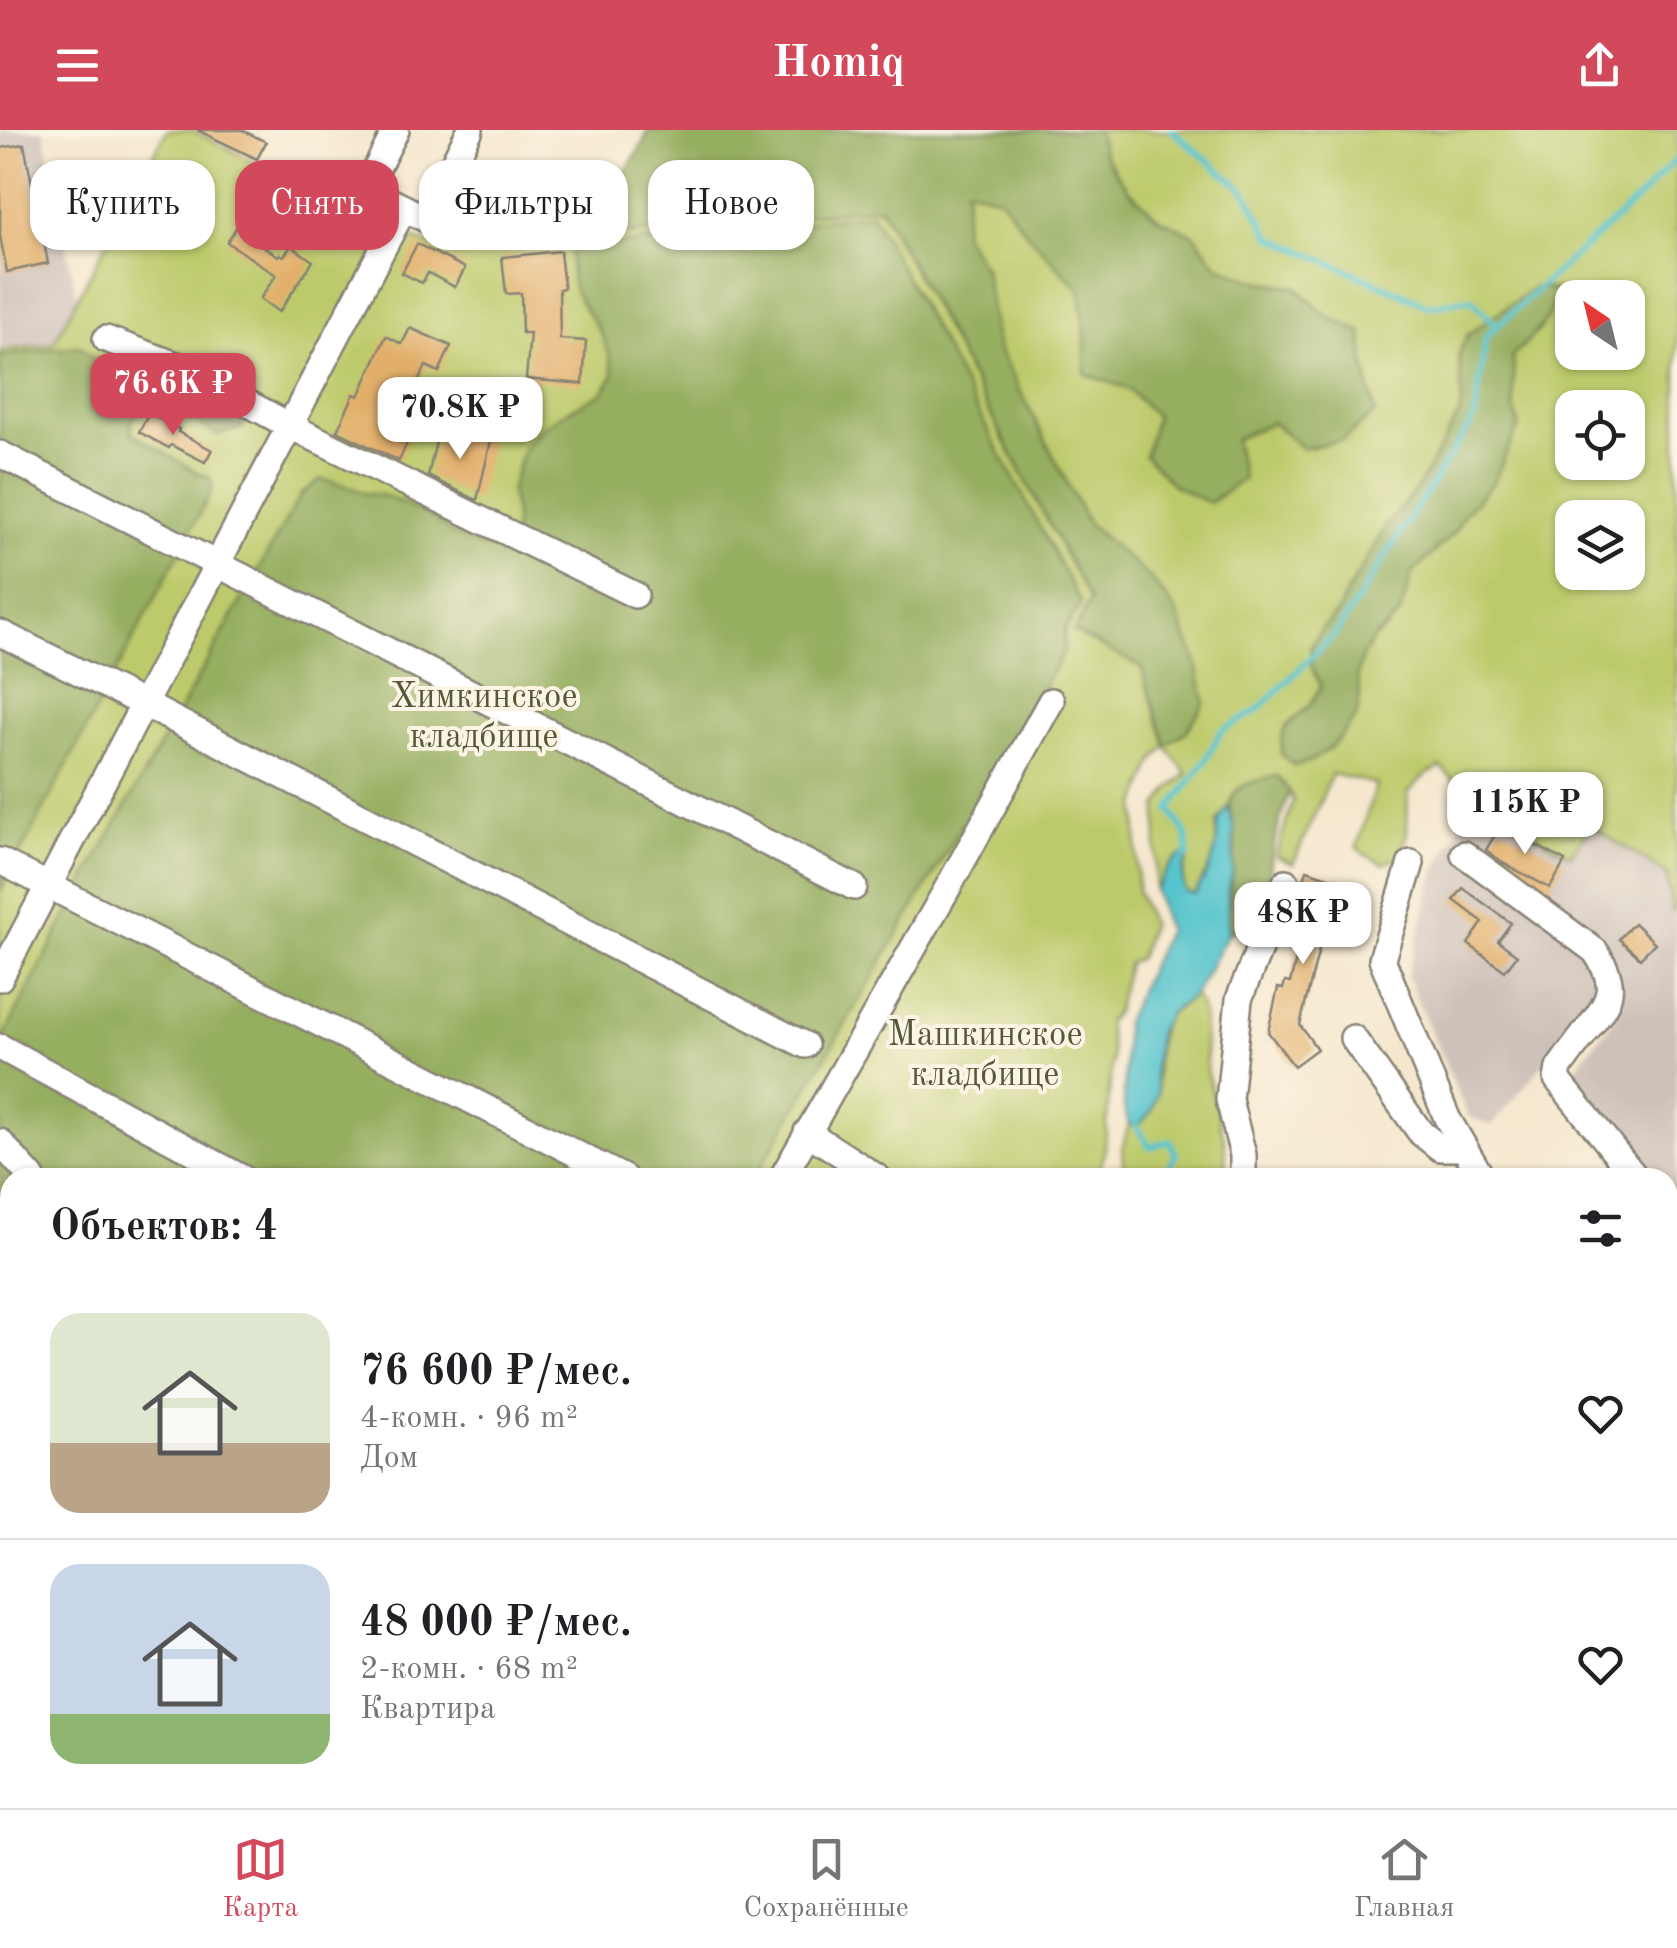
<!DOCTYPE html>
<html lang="ru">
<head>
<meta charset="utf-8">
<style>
  body { margin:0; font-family:"Old Standard TT",serif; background:#f6f6f6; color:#202124; height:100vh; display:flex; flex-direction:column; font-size:38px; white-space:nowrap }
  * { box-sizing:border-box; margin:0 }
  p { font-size:32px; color:#757577 }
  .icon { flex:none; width:55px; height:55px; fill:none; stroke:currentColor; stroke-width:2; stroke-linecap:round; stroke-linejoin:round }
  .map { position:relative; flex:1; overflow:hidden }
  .sheet { position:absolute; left:0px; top:1038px; width:1678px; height:642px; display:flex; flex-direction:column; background:#fff; border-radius:30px 30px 0 0; box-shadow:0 2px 8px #0004 }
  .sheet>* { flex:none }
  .hud { position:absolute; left:30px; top:30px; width:1000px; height:90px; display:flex; gap:20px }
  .needle { width:65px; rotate:325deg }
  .tools { position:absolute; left:1555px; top:150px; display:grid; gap:20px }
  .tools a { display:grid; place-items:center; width:90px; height:90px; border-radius:20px; background:#fff; box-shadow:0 2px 8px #0004; font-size:50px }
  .price { position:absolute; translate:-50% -85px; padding:0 22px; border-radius:20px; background:#fff; color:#222; font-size:32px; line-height:65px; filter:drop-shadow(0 2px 5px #0008) }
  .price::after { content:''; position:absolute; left:50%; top:60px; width:30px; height:22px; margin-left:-15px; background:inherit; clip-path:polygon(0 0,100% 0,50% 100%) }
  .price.current { background:#d1495b; color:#fff }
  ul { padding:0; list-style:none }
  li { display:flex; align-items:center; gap:30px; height:250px; padding:0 50px }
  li+li { border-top:2px solid #e0e0e0 }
  li span { display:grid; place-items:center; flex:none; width:280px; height:200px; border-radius:30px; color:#555 }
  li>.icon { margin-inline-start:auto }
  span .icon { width:120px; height:120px; fill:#fffc; stroke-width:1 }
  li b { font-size:42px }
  h2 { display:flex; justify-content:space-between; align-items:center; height:120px; padding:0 50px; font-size:42px }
  .tag { padding:0 35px; border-radius:30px; background:#fff; box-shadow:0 2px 8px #0004; font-size:35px; line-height:90px }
  .tag.current { background:#d1495b; color:#fff }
  header { display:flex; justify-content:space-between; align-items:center; height:130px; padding:0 50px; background:#d1495b; color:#fff; font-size:45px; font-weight:600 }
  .tabs { display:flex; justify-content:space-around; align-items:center; height:140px; border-top:2px solid #e0e0e0; background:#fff; font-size:28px; color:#757577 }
  .tabs a { display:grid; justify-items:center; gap:5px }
  .tabs .current { color:#d1495b }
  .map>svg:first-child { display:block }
  .industrial { fill:#cec1ba }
  .green { fill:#bdca6c; stroke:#6c7344; stroke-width:2.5; fill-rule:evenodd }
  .forest { fill:#96ae60; stroke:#59653e; stroke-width:2.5 }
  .water { fill:#57c5cd; stroke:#3a7074; stroke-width:2.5 }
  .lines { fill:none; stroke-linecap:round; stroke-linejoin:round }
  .stream { stroke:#57c5cd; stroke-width:6 }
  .building { fill:#e2af6a }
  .minor-casing { stroke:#888274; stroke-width:30 }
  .minor { stroke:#fff; stroke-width:25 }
  .labels { text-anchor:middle; stroke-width:8; stroke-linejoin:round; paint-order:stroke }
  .park-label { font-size:35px; fill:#545938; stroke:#fcf5e5 }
</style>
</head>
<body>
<header><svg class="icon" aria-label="menu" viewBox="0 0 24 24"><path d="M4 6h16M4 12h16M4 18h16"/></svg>Homiq<svg class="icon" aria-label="share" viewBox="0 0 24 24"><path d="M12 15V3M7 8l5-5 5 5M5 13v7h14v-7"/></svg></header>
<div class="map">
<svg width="1677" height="1678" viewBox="0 0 1677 1678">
  <rect width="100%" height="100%" fill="#fcf5e5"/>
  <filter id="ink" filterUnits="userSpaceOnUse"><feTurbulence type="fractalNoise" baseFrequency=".01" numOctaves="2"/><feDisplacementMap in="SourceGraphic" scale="20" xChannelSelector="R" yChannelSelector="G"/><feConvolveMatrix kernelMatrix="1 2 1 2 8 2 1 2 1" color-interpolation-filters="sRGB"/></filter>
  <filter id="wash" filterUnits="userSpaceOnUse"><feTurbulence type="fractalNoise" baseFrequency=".0048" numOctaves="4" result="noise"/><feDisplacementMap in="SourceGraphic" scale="40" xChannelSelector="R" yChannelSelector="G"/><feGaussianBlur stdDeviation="2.25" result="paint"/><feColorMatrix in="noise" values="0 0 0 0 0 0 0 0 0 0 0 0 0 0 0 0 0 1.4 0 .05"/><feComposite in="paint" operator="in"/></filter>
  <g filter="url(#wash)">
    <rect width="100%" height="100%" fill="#f5e7cd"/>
    <g class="industrial">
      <path d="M 0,0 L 44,0 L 77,169 L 53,215 L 0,221 Z"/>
      <path d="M 1475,672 L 1570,724 L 1590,696 L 1667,744 L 1673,781 L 1677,774 L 1677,1073 L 1668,1062 L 1668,1048 L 1656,1047 L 1570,945 L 1618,885 L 1597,868 L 1492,996 L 1468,986 L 1407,846 L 1438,736 Z"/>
      <path d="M 1296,1670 L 1405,1670 L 1413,1678 L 1288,1678 Z"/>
    </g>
    <g class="green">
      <path d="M 167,0 L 191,0 L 392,101 L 458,123 L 880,77 L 1090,471 L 1074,502 L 1142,537 L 1166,614 L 1175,479 L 1150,448 L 1088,394 L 997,216 L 984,138 L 963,104 L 967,57 L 1001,68 L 1024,100 L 1080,160 L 1085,203 L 1085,244 L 1127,258 L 1156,286 L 1145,326 L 1235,309 L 1272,292 L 1375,284 L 1366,243 L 1362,203 L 1325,185 L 1296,157 L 1256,151 L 1218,136 L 1194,105 L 1157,87 L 1128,59 L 1104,25 L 1097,0 L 1677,0 L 1677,774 L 1672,782 L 1667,744 L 1591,696 L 1570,725 L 1475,672 L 1441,637 L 1423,647 L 1408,662 L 1407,702 L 1403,724 L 1384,734 L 1364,724 L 1357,717 L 1376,654 L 1332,644 L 1293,734 L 1276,726 L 1293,670 L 1289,661 L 1236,661 L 1228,677 L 1217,692 L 1216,717 L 1211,733 L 1195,764 L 1185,762 L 1183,749 L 1184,738 L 1170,735 L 1155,761 L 1158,677 L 1170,658 L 1187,644 L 1166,616 L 1153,632 L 1137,675 L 1137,761 L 1151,794 L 1139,828 L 1128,833 L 1116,882 L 1107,891 L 1112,926 L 1105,1019 L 1098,1047 L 10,1048 L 10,1670 L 931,1670 L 925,1678 L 0,1678 L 0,221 L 53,214 ZM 1572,168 L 1628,168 L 1628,222 L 1572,222 ZM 1542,197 L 1513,225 L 1514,277 L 1492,354 L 1464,384 L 1455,402 L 1411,444 L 1407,464 L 1387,498 L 1372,510 L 1362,527 L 1357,547 L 1360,567 L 1355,587 L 1331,617 L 1287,596 L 1310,575 L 1321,556 L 1312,538 L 1322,499 L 1336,485 L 1345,466 L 1388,393 L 1416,360 L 1459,285 L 1462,263 L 1459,223 ZM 1572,278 L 1628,278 L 1628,332 L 1572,332 ZM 1572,388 L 1628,388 L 1628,442 L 1572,442 Z"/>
      <path d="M 1194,865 L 1200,875 L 1203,886 L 1207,943 L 1224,1008 L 1227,1047 L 1124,1047 L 1122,1019 L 1129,993 L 1137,996 L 1158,963 C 1155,948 1155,938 1157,923 C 1161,885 1165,887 1194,865 Z"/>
    </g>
    <g class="forest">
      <path d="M 648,0 L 1097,0 L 1104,25 L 1128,59 L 1157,87 L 1194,105 L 1218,136 L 1256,151 L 1296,157 L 1325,185 L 1362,203 L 1366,243 L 1375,283 L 1343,310 L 1303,319 L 1272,292 L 1235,309 L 1243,349 L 1209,373 L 1173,355 L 1145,326 L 1156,286 L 1127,258 L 1085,244 L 1085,203 L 1080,160 L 1024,100 L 1001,68 L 967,58 L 963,104 L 984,138 L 997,216 L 1088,394 L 1150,448 L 1175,479 L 1196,530 L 1205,572 L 1187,601 L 1166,615 L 1141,537 L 1074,502 L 1090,471 L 881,77 L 577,110 L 591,73 L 622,47 L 644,12 Z"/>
      <path d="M 872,84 L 1081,474 L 1064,501 L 1064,522 L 755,1047 L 10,1048 L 10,1670 L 410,1670 L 406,1678 L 0,1678 L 0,914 L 92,737 L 301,364 L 321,349 L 344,355 L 365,363 L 389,367 L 433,388 L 451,403 L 473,414 L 495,419 L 513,405 L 515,384 L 510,361 L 524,318 L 541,299 L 560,285 L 602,263 L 614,245 C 611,229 607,214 599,200 C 577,164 568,166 571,120 Z"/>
      <path d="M 1535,157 L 1557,160 C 1551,191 1535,204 1513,225 L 1514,277 L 1519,296 L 1492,354 L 1464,384 L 1455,401 L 1412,444 L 1400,484 L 1372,510 L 1362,527 L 1357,547 L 1360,567 L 1356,587 L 1344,603 L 1331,617 L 1311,631 L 1294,636 L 1281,624 L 1282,604 L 1287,596 L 1310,575 L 1321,556 L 1312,538 L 1310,518 L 1322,499 L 1336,485 L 1345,466 L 1388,393 L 1416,360 L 1459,285 L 1462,263 L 1459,223 L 1468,204 Z"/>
      <path d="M 79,216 C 86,221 92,230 100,233 C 109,237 131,232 144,234 L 244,279 L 247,291 L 239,299 L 215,305 L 198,292 L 147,275 L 131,291 L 132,303 L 198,343 L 209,347 L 213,358 L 0,762 L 0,226 Z"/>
      <path d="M 1277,646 L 1289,661 C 1283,682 1275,703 1272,724 C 1267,768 1269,780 1228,804 C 1227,769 1236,737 1234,702 C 1233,688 1225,678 1234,664 C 1243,652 1263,649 1277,646 Z"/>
      <path d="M 1677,1479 L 1677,1568 L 1668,1574 L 1668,1480 Z"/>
      <path d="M 453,1670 L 587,1670 L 591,1678 L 449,1678 Z"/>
      <path d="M 1133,1670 L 1187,1670 L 1183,1678 L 1128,1678 Z"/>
      <path d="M 1544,1670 L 1659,1670 L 1656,1678 L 1537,1678 L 1539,1673 Z"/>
    </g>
    <g class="water">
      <path d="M 1228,677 L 1234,698 L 1233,742 L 1228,761 L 1228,804 L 1194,865 L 1169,883 L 1158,901 L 1154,943 L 1158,963 L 1151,982 L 1137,997 L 1129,993 L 1124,977 L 1125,892 L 1167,800 L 1155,761 C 1165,746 1169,729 1188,723 C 1189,730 1186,732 1184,739 C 1181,746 1184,754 1185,762 L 1195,764 C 1204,749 1213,734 1216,716 C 1219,695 1214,695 1228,677 Z"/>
      <path d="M 1027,1670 L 1133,1670 L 1128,1678 L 1022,1678 Z"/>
    </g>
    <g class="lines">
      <g class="stream">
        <path d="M 1171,0 L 1245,61 L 1271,107 L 1430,176 L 1471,169 L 1497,196"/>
        <path d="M 1184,728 L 1188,725 L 1186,705 L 1170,679 L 1204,633 L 1221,601 L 1257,581 L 1336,503 L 1475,287 L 1486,206 L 1641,66 L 1677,28"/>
        <path d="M 1136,990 L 1137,997 L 1150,1017 L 1170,1011 L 1176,1025 L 1163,1048"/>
        <path d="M 555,1670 L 559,1678"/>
      </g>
    </g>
    <g id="blocks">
      <g class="building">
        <path d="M 197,0 L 242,0 L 266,12 L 257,29 Z"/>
        <path d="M 24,14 L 48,133 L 7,142 L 0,106 L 0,18 Z"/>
        <path d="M 341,69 L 366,82 L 357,99 L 332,86 Z"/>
        <path d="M 236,98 L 278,126 L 280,124 L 284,126 L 291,116 L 313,131 L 279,182 L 260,169 L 276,145 L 227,112 Z"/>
        <path d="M 417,114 L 465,138 L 455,157 L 428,143 L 422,153 L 402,143 Z"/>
        <path d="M 560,121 L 564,158 L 559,159 L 560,209 L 586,211 L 583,254 L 526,249 L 530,203 L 522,203 L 521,163 L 506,164 L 502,127 Z"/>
        <path d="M 410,198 L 451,216 L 439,242 L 426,236 L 411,267 L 425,273 L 399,331 L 337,301 L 354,264 L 359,266 L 386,206 L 402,214 Z"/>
        <path d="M 149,283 L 179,299 L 178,302 L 212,320 L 205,332 L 171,315 L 169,318 L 139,302 Z"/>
        <path d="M 439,299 L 491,311 L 477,370 L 428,346 Z"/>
        <path d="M 1500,696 L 1565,731 L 1550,758 L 1503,733 L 1486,720 Z"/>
        <path d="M 1307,740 L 1340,751 L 1323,803 L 1300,895 L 1317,919 L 1294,936 L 1268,902 L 1278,858 L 1283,859 L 1285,852 L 1290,853 L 1304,799 L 1290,795 Z"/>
        <path d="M 1463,758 L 1511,793 L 1498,811 L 1517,825 L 1505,841 L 1468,814 L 1483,792 L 1454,770 Z"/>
        <path d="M 1634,793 L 1655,813 L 1640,828 L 1619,809 Z"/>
      </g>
    </g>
  </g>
  <g filter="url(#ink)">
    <use href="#blocks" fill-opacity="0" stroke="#888274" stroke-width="2.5"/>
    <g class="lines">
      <defs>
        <g id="minor">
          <path d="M 396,0 L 366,59 L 426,89 L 470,0"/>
          <path d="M 106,209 L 179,236 L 290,296 L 635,465"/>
          <path d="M 0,324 L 854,757"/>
          <path d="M 0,503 L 144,574 L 805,915"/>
          <path d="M 1464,724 L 1595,821 C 1618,855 1612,869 1588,899 C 1578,912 1568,925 1559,938 L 1557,949 L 1636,1048"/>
          <path d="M 0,731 L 624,1048"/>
          <path d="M 1411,733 L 1382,829 L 1447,988 L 1482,1048"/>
          <path d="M 0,848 L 404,78"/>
          <path d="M 1353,908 L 1421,1003 L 1440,1018 L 1464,1018"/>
          <path d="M 0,917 L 242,1048"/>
          <path d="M 807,1002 L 878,1048"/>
          <path d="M 0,1012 L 32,1048"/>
          <path d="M 782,1048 L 951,752 L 1051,571"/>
          <path d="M 1243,1048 L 1243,1025 L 1229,970 L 1239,869 L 1286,752"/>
          <path d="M 1668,1088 L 1677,1103"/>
          <path d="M 1668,1257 L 1677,1265"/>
          <path d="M 0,1393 L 10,1398"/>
          <path d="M 0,1569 L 10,1574"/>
          <path d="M 200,1670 L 216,1678"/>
          <path d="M 626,1670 L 631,1678"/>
          <path d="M 1446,1670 L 1446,1678"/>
          <path d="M 420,1678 L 424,1670"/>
          <path d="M 780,1678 L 781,1670"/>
        </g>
      </defs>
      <use href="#minor" class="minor-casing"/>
      <use href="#minor" class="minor"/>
    </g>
  </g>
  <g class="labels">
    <g class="park-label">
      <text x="484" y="577">Химкинское<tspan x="484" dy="40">кладбище</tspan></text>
      <text x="985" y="915">Машкинское<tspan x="985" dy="40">кладбище</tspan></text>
    </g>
  </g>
</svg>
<div class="tools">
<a><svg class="needle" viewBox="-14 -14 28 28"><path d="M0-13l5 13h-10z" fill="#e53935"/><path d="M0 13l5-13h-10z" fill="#757577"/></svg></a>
<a><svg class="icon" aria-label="locate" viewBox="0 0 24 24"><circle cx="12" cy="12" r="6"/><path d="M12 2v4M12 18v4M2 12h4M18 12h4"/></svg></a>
<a><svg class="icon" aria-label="layers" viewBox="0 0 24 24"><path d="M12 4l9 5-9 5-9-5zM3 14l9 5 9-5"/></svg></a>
</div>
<b class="price current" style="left:173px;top:308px">76.6K ₽</b>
<b class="price" style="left:460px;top:332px">70.8K ₽</b>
<b class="price" style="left:1525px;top:727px">115K ₽</b>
<b class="price" style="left:1303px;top:837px">48K ₽</b>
<div class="hud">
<a class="tag">Купить</a>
<a class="tag current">Снять</a>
<a class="tag">Фильтры</a>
<a class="tag">Новое</a>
</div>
<section class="sheet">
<h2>Объектов: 4<svg class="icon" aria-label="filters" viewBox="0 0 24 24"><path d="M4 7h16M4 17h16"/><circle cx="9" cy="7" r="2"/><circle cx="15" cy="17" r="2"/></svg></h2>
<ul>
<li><span style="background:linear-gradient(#dfe7d0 65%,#b9a48a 0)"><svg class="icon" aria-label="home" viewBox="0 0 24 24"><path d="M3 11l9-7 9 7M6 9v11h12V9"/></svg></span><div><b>76 600 ₽/мес.</b><p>4-комн. · 96 m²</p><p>Дом</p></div><svg class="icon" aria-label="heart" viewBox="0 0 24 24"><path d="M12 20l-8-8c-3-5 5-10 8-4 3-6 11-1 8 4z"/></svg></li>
<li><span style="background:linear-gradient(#c9d6e8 75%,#8fb573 0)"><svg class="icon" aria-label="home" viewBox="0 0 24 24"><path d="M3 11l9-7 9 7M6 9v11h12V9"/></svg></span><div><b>48 000 ₽/мес.</b><p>2-комн. · 68 m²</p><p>Квартира</p></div><svg class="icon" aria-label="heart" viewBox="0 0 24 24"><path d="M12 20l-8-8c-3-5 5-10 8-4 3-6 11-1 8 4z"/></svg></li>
</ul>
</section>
</div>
<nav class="tabs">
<a class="current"><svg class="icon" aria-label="map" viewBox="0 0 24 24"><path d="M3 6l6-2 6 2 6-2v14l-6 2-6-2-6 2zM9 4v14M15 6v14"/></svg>Карта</a>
<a><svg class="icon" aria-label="saved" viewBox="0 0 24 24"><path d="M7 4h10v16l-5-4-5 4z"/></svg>Сохранённые</a>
<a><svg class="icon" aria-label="home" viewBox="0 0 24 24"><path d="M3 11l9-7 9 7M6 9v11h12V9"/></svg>Главная</a>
</nav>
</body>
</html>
